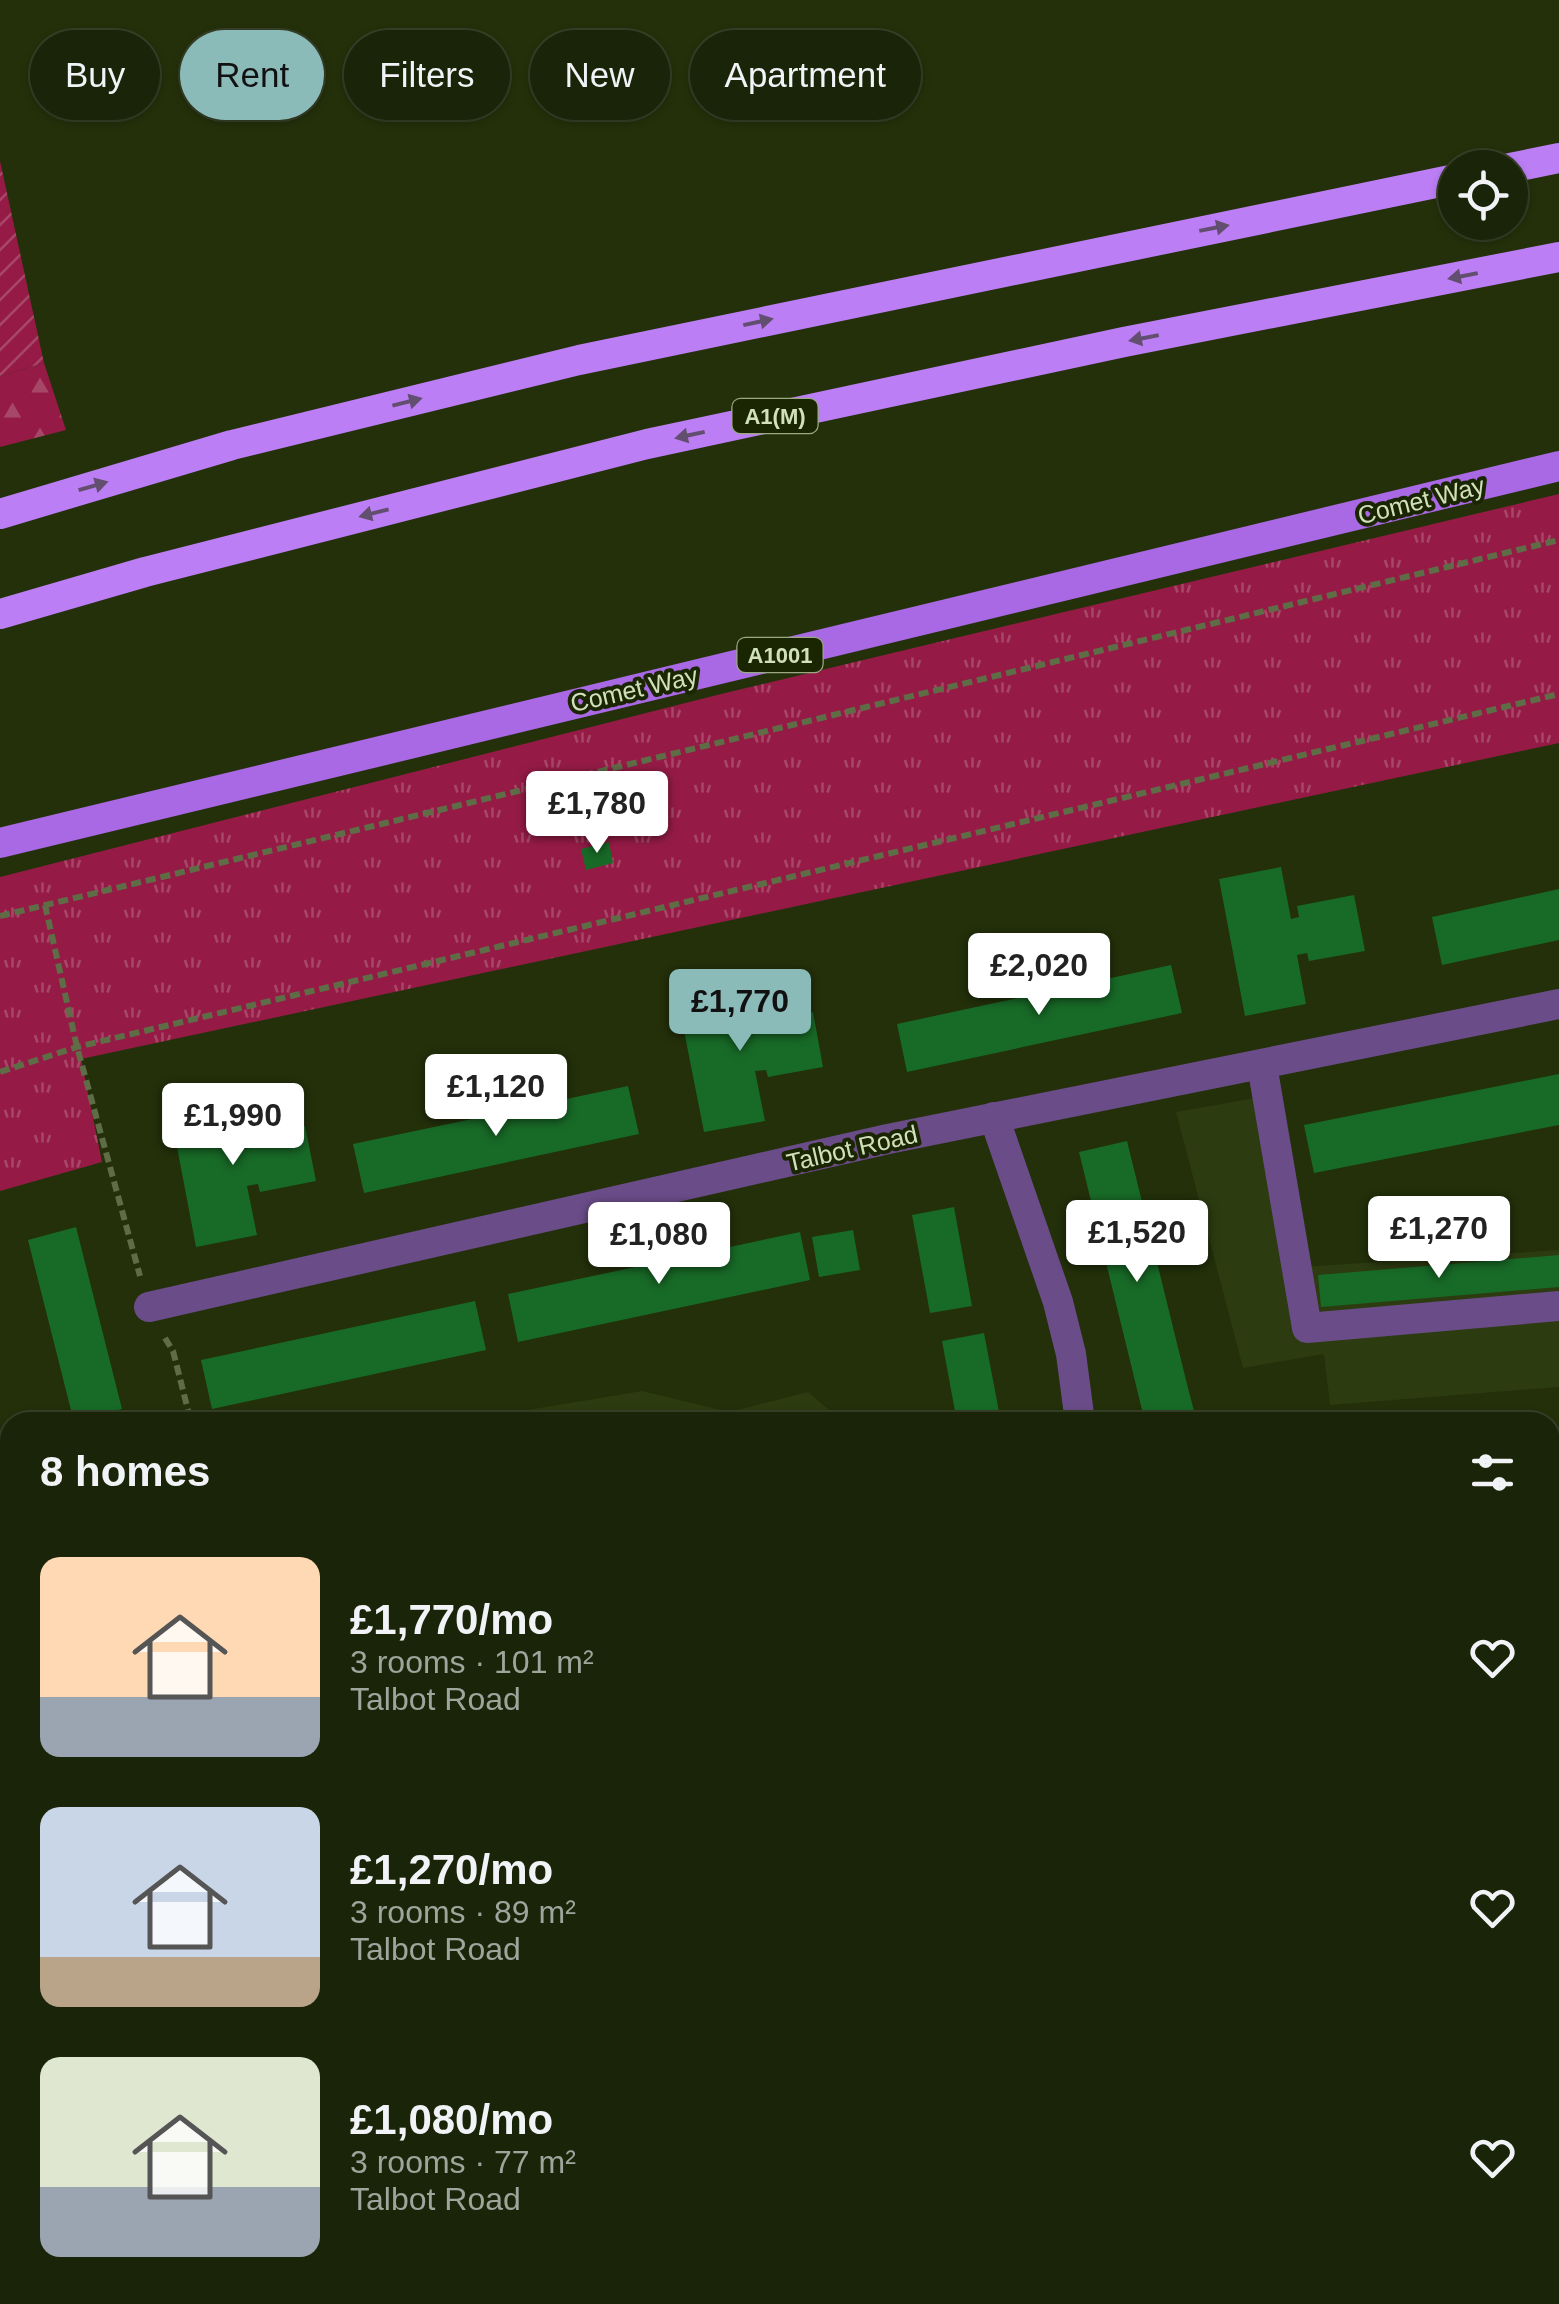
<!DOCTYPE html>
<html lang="en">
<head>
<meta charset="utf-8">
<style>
  body { margin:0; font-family:Helvetica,sans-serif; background:#273016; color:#f1f3f6; height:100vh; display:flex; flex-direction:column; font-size:38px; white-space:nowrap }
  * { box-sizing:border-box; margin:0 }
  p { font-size:32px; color:#9fa49c }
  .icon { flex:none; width:55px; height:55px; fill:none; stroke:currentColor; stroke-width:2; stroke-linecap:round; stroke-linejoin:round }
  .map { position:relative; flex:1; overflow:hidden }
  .sheet { position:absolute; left:0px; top:1412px; width:1560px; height:892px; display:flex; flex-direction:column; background:#1a2408; border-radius:30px 30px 0 0; box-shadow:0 2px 8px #0004,0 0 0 2px #384129 }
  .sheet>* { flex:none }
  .hud { position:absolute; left:30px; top:30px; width:1000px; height:90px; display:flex; gap:20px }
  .controls { position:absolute; left:1438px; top:150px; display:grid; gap:20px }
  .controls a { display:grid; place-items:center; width:90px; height:90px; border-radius:50%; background:#1a2408; box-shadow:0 2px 8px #0004,0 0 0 2px #384129; font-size:50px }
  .price { position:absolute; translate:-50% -85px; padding:0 22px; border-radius:10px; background:#fff; color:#222; font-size:32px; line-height:65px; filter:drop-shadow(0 2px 5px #0008) }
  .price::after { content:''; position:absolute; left:50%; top:60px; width:30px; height:22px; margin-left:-15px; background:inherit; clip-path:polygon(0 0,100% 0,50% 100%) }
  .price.selected { background:#8bbbb9; color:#111 }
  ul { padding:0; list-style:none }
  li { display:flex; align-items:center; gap:30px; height:250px; padding:0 40px }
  li span { display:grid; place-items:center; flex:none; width:280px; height:200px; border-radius:20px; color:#555 }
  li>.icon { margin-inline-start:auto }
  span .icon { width:120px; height:120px; fill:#fffc; stroke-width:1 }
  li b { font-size:42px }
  h2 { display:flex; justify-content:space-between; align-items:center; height:120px; padding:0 40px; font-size:42px }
  .tag { padding:0 35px; border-radius:45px; background:#1a2408; box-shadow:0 2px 8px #0004,0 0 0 2px #384129; font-size:35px; line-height:90px }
  .tag.selected { background:#8bbbb9; color:#111 }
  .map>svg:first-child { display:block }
  .built { fill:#2c3b10 }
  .grass { fill:url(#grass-tufts) }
  .forest { fill:url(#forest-firs) }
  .garden { fill:url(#garden-furrows) }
  .building { fill:#186a27 }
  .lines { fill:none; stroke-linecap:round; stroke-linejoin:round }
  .path { stroke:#5f6d47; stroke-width:6; stroke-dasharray:10 5; stroke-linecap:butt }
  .minor { stroke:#6a4c88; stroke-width:30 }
  .major { stroke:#a968e4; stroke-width:30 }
  .highway { stroke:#bb7ef4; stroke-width:30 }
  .oneway { fill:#624e6e }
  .labels { text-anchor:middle; stroke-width:8; stroke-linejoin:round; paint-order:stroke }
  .shield { fill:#1a2601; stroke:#9aa884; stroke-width:2.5 }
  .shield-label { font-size:22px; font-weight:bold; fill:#d1e0bc }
  .street-label { font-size:25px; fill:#d1e0bc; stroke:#1a2601 }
</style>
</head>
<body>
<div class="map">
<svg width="1559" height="2304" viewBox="0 0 1559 2304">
  <defs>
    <pattern id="grass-tufts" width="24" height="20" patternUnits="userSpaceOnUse" patternTransform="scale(2.5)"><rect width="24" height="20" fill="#951b46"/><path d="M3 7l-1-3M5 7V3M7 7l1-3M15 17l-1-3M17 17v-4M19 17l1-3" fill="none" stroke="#a74767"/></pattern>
    <pattern id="forest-firs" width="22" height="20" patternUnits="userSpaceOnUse" patternTransform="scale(2.5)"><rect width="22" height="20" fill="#951b46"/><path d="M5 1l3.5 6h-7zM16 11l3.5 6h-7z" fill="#a74767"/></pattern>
    <pattern id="garden-furrows" width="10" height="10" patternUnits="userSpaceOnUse" patternTransform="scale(2.5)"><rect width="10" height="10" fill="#951b46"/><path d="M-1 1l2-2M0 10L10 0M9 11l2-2" fill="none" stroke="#a74767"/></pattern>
  </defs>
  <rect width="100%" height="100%" fill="#23300a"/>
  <g class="built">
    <path d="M 1277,1094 L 1303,1267 L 1559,1250 L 1559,1387 L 1330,1405 L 1324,1354 L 1243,1368 L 1176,1112 Z"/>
    <path d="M 642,1391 L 729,1412 L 808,1392 L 843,1422 L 456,1422 Z"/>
    <path d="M 0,1820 L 10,1823 L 10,1965 L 0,1962 Z"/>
  </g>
  <path class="grass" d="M 1559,494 L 1559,743 L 81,1059 L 102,1162 L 0,1191 L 0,877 L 721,694 Z"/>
  <path class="forest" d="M 44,363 L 66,430 L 0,447 L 0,376 Z"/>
  <path class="garden" d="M 0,161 L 44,363 L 0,376 Z"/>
  <g class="building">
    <path d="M 609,842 L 613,863 L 586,870 L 581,849 Z"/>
    <path d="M 1281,867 L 1291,919 L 1299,917 L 1297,906 L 1354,895 L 1365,951 L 1309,961 L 1307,953 L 1297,955 L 1306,1004 L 1245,1016 L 1219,879 Z"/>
    <path d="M 1559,889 L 1559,940 L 1442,965 L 1432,917 Z"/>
    <path d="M 1171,965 L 1182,1013 L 907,1072 L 897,1024 Z"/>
    <path d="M 740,983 L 750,1035 L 758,1033 L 756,1022 L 813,1012 L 823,1067 L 768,1077 L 766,1070 L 755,1071 L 765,1121 L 704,1132 L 677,995 Z"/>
    <path d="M 1559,1074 L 1559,1125 L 1314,1173 L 1304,1125 Z"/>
    <path d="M 628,1086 L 639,1134 L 364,1193 L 353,1144 Z"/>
    <path d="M 232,1097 L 242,1149 L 250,1148 L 248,1136 L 305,1126 L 316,1181 L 260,1192 L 258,1184 L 247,1186 L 257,1235 L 196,1247 L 170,1110 Z"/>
    <path d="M 1127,1141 L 1189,1392 L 1197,1422 L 1145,1422 L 1079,1152 Z"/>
    <path d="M 954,1207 L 972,1306 L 930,1313 L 912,1215 Z"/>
    <path d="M 76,1227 L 122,1409 L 74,1422 L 28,1240 Z"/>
    <path d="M 853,1230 L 860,1270 L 819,1277 L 812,1237 Z"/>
    <path d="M 800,1232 L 810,1280 L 518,1342 L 508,1294 Z"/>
    <path d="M 1559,1255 L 1559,1287 L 1321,1307 L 1318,1275 Z"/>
    <path d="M 475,1301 L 486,1350 L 212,1409 L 201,1360 Z"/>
    <path d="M 984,1333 L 1001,1422 L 957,1422 L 942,1341 Z"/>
    <path d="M 0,1431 L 10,1436 L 10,1463 L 6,1470 L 10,1472 L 10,1524 L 0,1518 Z"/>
    <path d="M 1559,1514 L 1559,1567 L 1550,1567 L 1550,1515 Z"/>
    <path d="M 0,1687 L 10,1692 L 10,1748 L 0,1743 Z"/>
    <path d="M 1559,1732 L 1559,1785 L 1550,1786 L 1550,1733 Z"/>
    <path d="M 0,2062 L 10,2063 L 10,2117 L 0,2116 Z"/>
  </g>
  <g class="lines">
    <g class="path">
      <path d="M 45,905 L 77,1047 L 140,1276"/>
      <path d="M 0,916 L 1559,540"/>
      <path d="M 0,1072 L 77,1047 L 1559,694"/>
      <path d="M 165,1338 L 173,1351 L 191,1422"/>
    </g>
    <g class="minor">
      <path d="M 1262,1065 L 1307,1328 L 1559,1306"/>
      <path d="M 994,1117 L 1058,1302 L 1071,1354 L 1080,1422"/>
      <path d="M 149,1307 L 888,1139 L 1559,1004"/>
      <path d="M 0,1606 L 10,1611"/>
      <path d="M 1550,1648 L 1559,1648"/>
      <path d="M 0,1899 L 10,1904"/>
      <path d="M 1550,1985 L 1559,1983"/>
      <path d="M 0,2202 L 10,2204"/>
      <path d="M 398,2295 L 436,2304"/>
      <path d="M 965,2295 L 965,2304"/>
    </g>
    <path class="major" d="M 0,843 L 1559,466"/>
    <g class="highway">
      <path d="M 1510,168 L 1559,158"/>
      <path d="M 0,514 L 232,445 L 579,360 L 1455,179"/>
      <path d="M 0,614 L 145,572 L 647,444 L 1124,342 L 1559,257"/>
    </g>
  </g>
  <defs><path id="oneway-solid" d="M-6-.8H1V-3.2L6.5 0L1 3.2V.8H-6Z" transform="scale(2.5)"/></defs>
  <g class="oneway">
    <use href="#oneway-solid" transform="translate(1214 228) rotate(-11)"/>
    <use href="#oneway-solid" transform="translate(1463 276) rotate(169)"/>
    <use href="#oneway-solid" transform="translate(758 322) rotate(-12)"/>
    <use href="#oneway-solid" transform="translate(1144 338) rotate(169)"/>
    <use href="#oneway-solid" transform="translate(407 402) rotate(-14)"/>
    <use href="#oneway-solid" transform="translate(690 435) rotate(168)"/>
    <use href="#oneway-solid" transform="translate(93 486) rotate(-16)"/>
    <use href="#oneway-solid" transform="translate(374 513) rotate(166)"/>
  </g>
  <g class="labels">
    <g class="shield">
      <rect x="732.5" y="399" width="85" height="34" rx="8"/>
      <rect x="737.5" y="638" width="85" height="34" rx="8"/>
    </g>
    <g class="shield-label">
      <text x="775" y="424">A1(M)</text>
      <text x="780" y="663">A1001</text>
    </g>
    <g class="street-label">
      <text transform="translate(1421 500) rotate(-14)" y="9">Comet Way</text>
      <text transform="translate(634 689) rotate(-13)" y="9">Comet Way</text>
      <text transform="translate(852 1148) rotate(-13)" y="9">Talbot Road</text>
    </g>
  </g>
</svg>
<div class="controls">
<a><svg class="icon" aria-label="locate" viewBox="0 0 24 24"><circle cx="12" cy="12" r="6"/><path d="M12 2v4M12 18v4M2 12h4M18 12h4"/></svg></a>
</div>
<b class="price" style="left:597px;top:856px">£1,780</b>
<b class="price" style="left:1039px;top:1018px">£2,020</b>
<b class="price selected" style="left:740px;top:1054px">£1,770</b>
<b class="price" style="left:496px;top:1139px">£1,120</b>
<b class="price" style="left:233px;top:1168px">£1,990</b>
<b class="price" style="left:1439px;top:1281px">£1,270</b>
<b class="price" style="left:1137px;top:1285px">£1,520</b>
<b class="price" style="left:659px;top:1287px">£1,080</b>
<div class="hud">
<a class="tag">Buy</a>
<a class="tag selected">Rent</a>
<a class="tag">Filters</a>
<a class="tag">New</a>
<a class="tag">Apartment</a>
</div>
<section class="sheet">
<h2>8 homes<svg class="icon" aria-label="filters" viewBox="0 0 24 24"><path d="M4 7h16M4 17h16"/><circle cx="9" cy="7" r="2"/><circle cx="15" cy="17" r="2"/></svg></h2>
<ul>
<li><span style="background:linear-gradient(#ffd9b3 70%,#9aa5b1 0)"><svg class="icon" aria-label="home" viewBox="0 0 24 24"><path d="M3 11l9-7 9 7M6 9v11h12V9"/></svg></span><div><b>£1,770/mo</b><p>3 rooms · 101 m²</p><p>Talbot Road</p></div><svg class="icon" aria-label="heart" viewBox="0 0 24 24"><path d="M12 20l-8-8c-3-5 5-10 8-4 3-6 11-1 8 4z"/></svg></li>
<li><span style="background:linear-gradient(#c9d6e8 75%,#b9a48a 0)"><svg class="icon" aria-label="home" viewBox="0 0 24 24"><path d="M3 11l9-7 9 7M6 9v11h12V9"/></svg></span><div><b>£1,270/mo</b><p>3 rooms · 89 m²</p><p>Talbot Road</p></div><svg class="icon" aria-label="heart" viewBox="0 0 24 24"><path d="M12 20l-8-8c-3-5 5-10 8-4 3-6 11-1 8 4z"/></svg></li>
<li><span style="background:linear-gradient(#dfe7d0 65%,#9aa5b1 0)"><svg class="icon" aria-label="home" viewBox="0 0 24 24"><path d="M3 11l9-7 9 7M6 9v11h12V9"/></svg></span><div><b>£1,080/mo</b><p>3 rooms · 77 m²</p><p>Talbot Road</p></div><svg class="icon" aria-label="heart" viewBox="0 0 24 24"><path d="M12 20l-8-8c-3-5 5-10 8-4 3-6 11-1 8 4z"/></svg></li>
</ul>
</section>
</div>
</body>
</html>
